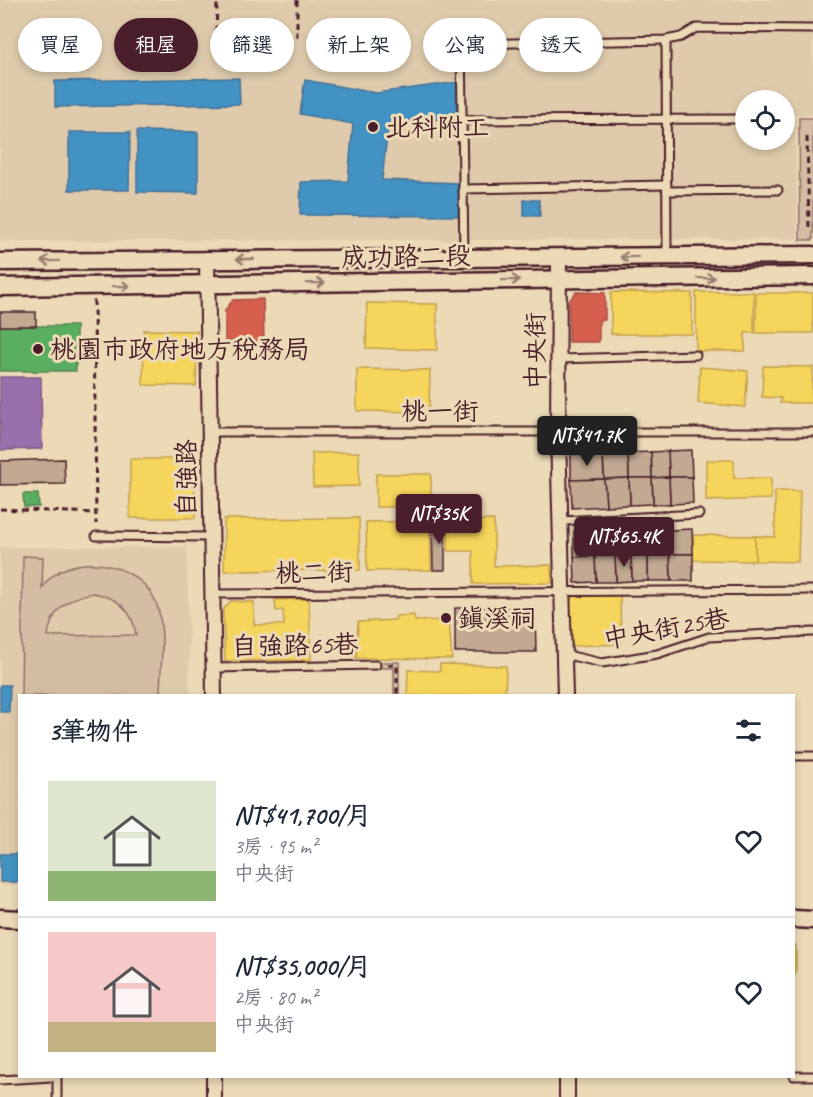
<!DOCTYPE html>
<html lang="zh-TW">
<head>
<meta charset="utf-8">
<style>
  body { margin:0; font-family:Caveat,"LXGW WenKai TC",sans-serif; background:#f6f6f7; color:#1f2937; height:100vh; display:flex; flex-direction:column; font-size:22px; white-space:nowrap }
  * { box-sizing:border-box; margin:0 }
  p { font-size:20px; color:#747a83 }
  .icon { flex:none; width:33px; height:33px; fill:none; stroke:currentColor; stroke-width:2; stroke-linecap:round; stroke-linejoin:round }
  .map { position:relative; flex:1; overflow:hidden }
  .details { position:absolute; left:18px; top:694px; width:777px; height:384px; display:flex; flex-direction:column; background:#fff; border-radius:0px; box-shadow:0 3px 9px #0003 }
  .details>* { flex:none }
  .banner { position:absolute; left:18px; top:18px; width:777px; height:54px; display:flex; gap:12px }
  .tools { position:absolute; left:735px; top:90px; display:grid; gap:12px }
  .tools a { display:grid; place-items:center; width:60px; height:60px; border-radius:50%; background:#fff; box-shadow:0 3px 9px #0003; font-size:30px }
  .price { position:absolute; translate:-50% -51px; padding:0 14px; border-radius:6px; background:#4a1f2b; color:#fff; font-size:20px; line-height:39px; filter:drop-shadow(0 2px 3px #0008) }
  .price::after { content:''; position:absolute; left:50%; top:36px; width:18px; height:14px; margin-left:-9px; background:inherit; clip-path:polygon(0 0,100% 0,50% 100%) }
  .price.selected { background:#222; color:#fff }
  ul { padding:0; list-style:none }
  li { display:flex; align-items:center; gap:18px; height:150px; padding:0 30px }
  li+li { border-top:2px solid #e0e1e3 }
  li span { display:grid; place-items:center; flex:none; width:168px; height:120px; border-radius:0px; color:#555 }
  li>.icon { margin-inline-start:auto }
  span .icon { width:72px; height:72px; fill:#fffc; stroke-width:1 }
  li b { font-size:26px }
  h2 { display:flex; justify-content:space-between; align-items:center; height:72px; padding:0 30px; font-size:26px }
  .pill { padding:0 21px; border-radius:27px; background:#fff; box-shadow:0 3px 9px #0003; font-size:21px; line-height:54px }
  .pill.selected { background:#4a1f2b; color:#fff }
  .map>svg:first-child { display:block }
  .built { fill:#dfcbac; fill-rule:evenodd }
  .green { fill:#d4bea3; stroke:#8f6e67; stroke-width:1.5; fill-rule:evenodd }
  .homes { fill:#f6d55c; stroke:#c29e4d; stroke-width:1.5 }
  .shops { fill:#d6604d; stroke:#ac4c43; stroke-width:1.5 }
  .offices { fill:#9970ab; stroke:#815885; stroke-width:1.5 }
  .schools { fill:#4393c3; stroke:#457095; stroke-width:1.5 }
  .public { fill:#5aae61; stroke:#558351; stroke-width:1.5 }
  .building { fill:#c1a992; stroke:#4a1f2b; stroke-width:1.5 }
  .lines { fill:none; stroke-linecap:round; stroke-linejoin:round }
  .service-casing { stroke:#4a1f2b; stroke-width:11 }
  .minor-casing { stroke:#4a1f2b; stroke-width:18 }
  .tertiary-casing { stroke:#4a1f2b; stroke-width:21 }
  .path { stroke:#4a1f2b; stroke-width:3; stroke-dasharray:6 4.5; stroke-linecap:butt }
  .service { stroke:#ecdab7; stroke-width:7 }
  .minor { stroke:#ecdab7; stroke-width:14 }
  .tertiary { stroke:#ecdab7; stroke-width:16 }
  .oneway { stroke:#9b7c71 }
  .poi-dot { fill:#4a1f2b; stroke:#ecdab7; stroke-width:2 }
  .labels { text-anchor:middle; stroke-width:6; stroke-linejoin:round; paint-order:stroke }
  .poi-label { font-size:26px; fill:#4a1f2b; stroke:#ecdab7; text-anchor:start }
  .street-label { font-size:26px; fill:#4a1f2b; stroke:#ecdab7 }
</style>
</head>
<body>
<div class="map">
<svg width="813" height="1097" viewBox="0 0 813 1097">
  <rect width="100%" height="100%" fill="#ecdab7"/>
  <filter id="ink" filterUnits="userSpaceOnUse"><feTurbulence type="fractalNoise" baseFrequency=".0167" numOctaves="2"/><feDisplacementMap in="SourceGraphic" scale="12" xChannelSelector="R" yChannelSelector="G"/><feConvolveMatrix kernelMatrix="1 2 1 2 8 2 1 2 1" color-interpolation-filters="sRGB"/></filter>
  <g filter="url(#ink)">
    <g class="built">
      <path d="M 0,0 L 813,0 L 813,115 L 795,115 L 798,239 L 0,241 ZM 746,100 L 784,100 L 784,140 L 746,140 Z"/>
      <path d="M 0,547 L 187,547 L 190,696 L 20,696 L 19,886 L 0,885 Z"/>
    </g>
    <g class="green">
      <path d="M 799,118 L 813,118 L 813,240 L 800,240 Z"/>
      <path d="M 23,556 L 43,557 L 42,588 C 66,549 137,560 155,600 C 167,627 160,667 160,696 L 21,696 ZM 93,593 C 117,597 133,610 136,635 L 48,636 C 51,610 68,597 93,593 Z"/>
      <path d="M 378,662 L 399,662 L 399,696 L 394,696 L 394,668 L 378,668 Z"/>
    </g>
    <g class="homes">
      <path d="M 611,292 L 692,293 L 692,334 L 611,334 Z"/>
      <path d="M 696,292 L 754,292 L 754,333 L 745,333 L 745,351 L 696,351 Z"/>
      <rect x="756" y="293" width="57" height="40"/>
      <path d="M 367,303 L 437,304 L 437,350 L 366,348 Z"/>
      <path d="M 144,330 L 197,331 L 196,386 L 143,385 Z"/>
      <path d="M 763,366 L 813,367 L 811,403 L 780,403 L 781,398 L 762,397 Z"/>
      <path d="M 700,367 L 748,371 L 745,407 L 698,403 Z"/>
      <path d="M 357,369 L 430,370 L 429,412 L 357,411 Z"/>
      <path d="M 359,452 L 359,486 L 313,487 L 312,453 Z"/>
      <path d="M 130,459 L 194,459 L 195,518 L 130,518 Z"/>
      <path d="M 706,460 L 734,460 L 734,478 L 771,478 L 771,499 L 706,501 Z"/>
      <rect x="376" y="474" width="55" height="33"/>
      <path d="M 775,491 L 800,491 L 798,562 L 755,561 L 755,536 L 775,537 Z"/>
      <path d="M 359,518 L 360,570 L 224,571 L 224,519 Z"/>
      <path d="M 494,520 L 494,566 L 551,565 L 552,583 L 473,584 L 473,551 L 448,551 L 447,521 Z"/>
      <path d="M 430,521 L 431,570 L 367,571 L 366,522 Z"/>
      <path d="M 693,535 L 755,536 L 755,561 L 693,560 Z"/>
      <path d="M 579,593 L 620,594 L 621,644 L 571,646 L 569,600 Z"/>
      <path d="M 309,599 L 311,660 L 225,661 L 223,610 L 231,601 L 254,602 L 254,625 L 284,625 L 283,610 L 276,611 L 275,600 Z"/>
      <path d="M 414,615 L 415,621 L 449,620 L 452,659 L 356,658 L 358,622 L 395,620 L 396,616 Z"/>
      <path d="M 440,664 L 506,666 L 505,696 L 407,696 L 408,670 L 440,671 Z"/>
      <rect x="794" y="945" width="2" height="28"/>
    </g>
    <g class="shops">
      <path d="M 576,292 L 605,293 L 605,320 L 599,320 L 599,342 L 569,342 L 569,301 Z"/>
      <path d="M 263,299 L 264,341 L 225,341 L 225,310 L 233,300 Z"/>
    </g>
    <path class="offices" d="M 0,377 L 41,377 L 42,449 L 0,450 Z"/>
    <g class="schools">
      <path d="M 239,78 L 240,104 L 55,107 L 55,81 Z"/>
      <path d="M 305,80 L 376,93 L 458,82 L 459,116 L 388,127 L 382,180 L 460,183 L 461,216 L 300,215 L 301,182 L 348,181 L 353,124 L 300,114 Z"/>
      <path d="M 137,131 L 198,132 L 198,193 L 137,192 Z"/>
      <path d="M 69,132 L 130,132 L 129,190 L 69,190 Z"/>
      <path d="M 524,200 L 539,200 L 540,216 L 524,216 Z"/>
      <path d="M 0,685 L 10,685 L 9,712 L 0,712 Z"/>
      <rect x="0" y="854" width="20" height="28"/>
    </g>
    <g class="public">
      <rect x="0" y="326" width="76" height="45"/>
      <path d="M 23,494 L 38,494 L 39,507 L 24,507 Z"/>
    </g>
    <g class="building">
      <rect x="0" y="312" width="36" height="14"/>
      <path d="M 691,450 L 692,477 L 669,477 L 668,451 Z"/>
      <path d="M 668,451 L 669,477 L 652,478 L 651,452 Z"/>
      <path d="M 651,452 L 652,478 L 629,478 L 628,453 Z"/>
      <path d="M 603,453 L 628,453 L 629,478 L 604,479 Z"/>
      <path d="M 603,453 L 604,479 L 571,480 L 571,454 Z"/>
      <path d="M 64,459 L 65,484 L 0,485 L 0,461 Z"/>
      <path d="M 669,477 L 692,477 L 693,503 L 670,504 Z"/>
      <path d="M 669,477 L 670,504 L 653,504 L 652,478 Z"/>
      <path d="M 629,478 L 652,478 L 653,504 L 630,505 Z"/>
      <path d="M 629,478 L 630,505 L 606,506 L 604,479 Z"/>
      <path d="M 604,479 L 606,506 L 572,508 L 571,480 Z"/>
      <path d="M 432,520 L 445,520 L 445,570 L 433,570 Z"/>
      <path d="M 692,529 L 693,554 L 670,554 L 670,530 Z"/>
      <path d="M 615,530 L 631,530 L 631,555 L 615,556 Z"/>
      <path d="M 615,530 L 615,556 L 574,557 L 574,531 Z"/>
      <rect x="631" y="530" width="17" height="25"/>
      <path d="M 648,530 L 670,530 L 670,554 L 648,555 Z"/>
      <path d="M 670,554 L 693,554 L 693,581 L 671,581 Z"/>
      <path d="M 670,554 L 671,581 L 648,581 L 648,555 Z"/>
      <path d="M 631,555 L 648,555 L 648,581 L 632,581 Z"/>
      <path d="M 631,555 L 632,581 L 616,582 L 615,556 Z"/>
      <path d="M 595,556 L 615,556 L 616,582 L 596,582 Z"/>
      <path d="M 595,556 L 596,582 L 575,583 L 574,557 Z"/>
      <path d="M 455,608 L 535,608 L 536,652 L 455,652 Z"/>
    </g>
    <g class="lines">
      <defs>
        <g id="service">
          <path d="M 666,40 L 667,257"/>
          <path d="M 461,41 L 464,257"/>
          <path d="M 461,44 L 666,40 L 681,37 L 696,28 L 813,29"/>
          <path d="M 462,120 L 746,119"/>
          <path d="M 463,189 L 667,185"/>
          <path d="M 667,191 L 778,190"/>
          <path d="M 560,359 L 696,355"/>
          <path d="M 210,432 L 813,432"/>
          <path d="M 562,521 L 699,514"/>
          <path d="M 96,536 L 210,537"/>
          <path d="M 213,594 L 813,590"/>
          <path d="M 563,654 L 602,663 L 657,654 L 709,637 L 813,632"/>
          <path d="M 215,668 L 376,665"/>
          <path d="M 794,756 L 813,756"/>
          <path d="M 794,1076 L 813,1076"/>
          <path d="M 57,1077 L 57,1097"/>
          <path d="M 0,1080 L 52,1077"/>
        </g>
        <g id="minor">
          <path d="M 559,258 L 558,433 L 565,696"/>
          <path d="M 207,259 L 214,696"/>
          <path d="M 214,1077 L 214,1097"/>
          <path d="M 567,1077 L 567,1097"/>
        </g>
        <g id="tertiary">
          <path d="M 0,262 L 813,255"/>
          <path d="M 0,287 L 813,276"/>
          <path d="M 0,918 L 20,919"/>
          <path d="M 794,919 L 813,920"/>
        </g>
      </defs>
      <use href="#service" class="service-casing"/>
      <use href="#minor" class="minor-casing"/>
      <use href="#tertiary" class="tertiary-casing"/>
      <g class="path">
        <path d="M 297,0 L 297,42"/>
        <path d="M 216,42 L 217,0"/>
        <path d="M 807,137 L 809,227 L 813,227"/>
        <path d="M 94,300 L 96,524"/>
        <path d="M 0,509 L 95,513"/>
        <path d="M 388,665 L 397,665 L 397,696"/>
      </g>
      <use href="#service" class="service"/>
      <use href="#minor" class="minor"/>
      <use href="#tertiary" class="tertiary"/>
    </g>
    <defs><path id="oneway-shaft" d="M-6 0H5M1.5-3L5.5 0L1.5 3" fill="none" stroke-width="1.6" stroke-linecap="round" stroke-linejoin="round" transform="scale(1.5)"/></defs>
    <g class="oneway">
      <use href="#oneway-shaft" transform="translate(629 257) rotate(179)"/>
      <use href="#oneway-shaft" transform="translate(245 259) rotate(180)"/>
      <use href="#oneway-shaft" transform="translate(50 261) rotate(179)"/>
      <use href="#oneway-shaft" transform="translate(706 278) rotate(-1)"/>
      <use href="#oneway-shaft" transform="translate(511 280) rotate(-1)"/>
      <use href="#oneway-shaft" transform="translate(316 283) rotate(-1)"/>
      <use href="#oneway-shaft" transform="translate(121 286) rotate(-1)"/>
    </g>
  </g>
  <g class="poi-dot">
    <circle cx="373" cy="127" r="6"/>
    <circle cx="38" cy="349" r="6"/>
    <circle cx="446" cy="618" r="6"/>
  </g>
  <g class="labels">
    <g class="poi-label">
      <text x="385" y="136">北科附工</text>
      <text x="50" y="358">桃園市政府地方稅務局</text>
      <text x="458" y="627">鎮溪祠</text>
    </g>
    <g class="street-label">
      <text transform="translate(406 256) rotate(-1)" y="9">成功路二段</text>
      <text transform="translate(535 351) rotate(-90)" y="9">中央街</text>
      <text x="440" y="420">桃一街</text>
      <text transform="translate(186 478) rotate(-90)" y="9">自強路</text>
      <text transform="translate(314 572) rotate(-1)" y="9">桃二街</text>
      <text transform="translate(666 628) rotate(-10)" y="9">中央街25巷</text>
      <text transform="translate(295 645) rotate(-1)" y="9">自強路65巷</text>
    </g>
  </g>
</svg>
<div class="tools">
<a><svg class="icon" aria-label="locate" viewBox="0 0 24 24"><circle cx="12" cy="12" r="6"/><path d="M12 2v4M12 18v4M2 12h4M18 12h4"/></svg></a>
</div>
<b class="price selected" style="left:587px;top:467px">NT$41.7K</b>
<b class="price" style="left:439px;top:545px">NT$35K</b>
<b class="price" style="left:624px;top:568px">NT$65.4K</b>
<div class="banner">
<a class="pill">買屋</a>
<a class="pill selected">租屋</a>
<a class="pill">篩選</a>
<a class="pill">新上架</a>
<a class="pill">公寓</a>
<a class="pill">透天</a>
</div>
<section class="details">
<h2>3筆物件<svg class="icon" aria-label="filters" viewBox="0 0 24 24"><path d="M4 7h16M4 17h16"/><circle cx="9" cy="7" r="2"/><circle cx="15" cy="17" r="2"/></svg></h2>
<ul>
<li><span style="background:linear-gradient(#dfe7d0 75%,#8fb573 0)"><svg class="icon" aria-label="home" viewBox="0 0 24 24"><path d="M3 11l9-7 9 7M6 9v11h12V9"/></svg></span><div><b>NT$41,700/月</b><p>3房 · 95 m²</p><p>中央街</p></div><svg class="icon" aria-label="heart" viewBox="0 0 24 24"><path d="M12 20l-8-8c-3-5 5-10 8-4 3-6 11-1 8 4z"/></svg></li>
<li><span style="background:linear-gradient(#f6c9c9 75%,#c2b280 0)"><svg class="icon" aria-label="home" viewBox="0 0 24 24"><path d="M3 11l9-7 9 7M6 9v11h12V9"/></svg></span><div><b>NT$35,000/月</b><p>2房 · 80 m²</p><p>中央街</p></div><svg class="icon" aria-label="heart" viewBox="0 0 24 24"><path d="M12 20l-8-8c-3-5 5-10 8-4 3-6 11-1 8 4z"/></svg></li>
</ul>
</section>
</div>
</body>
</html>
